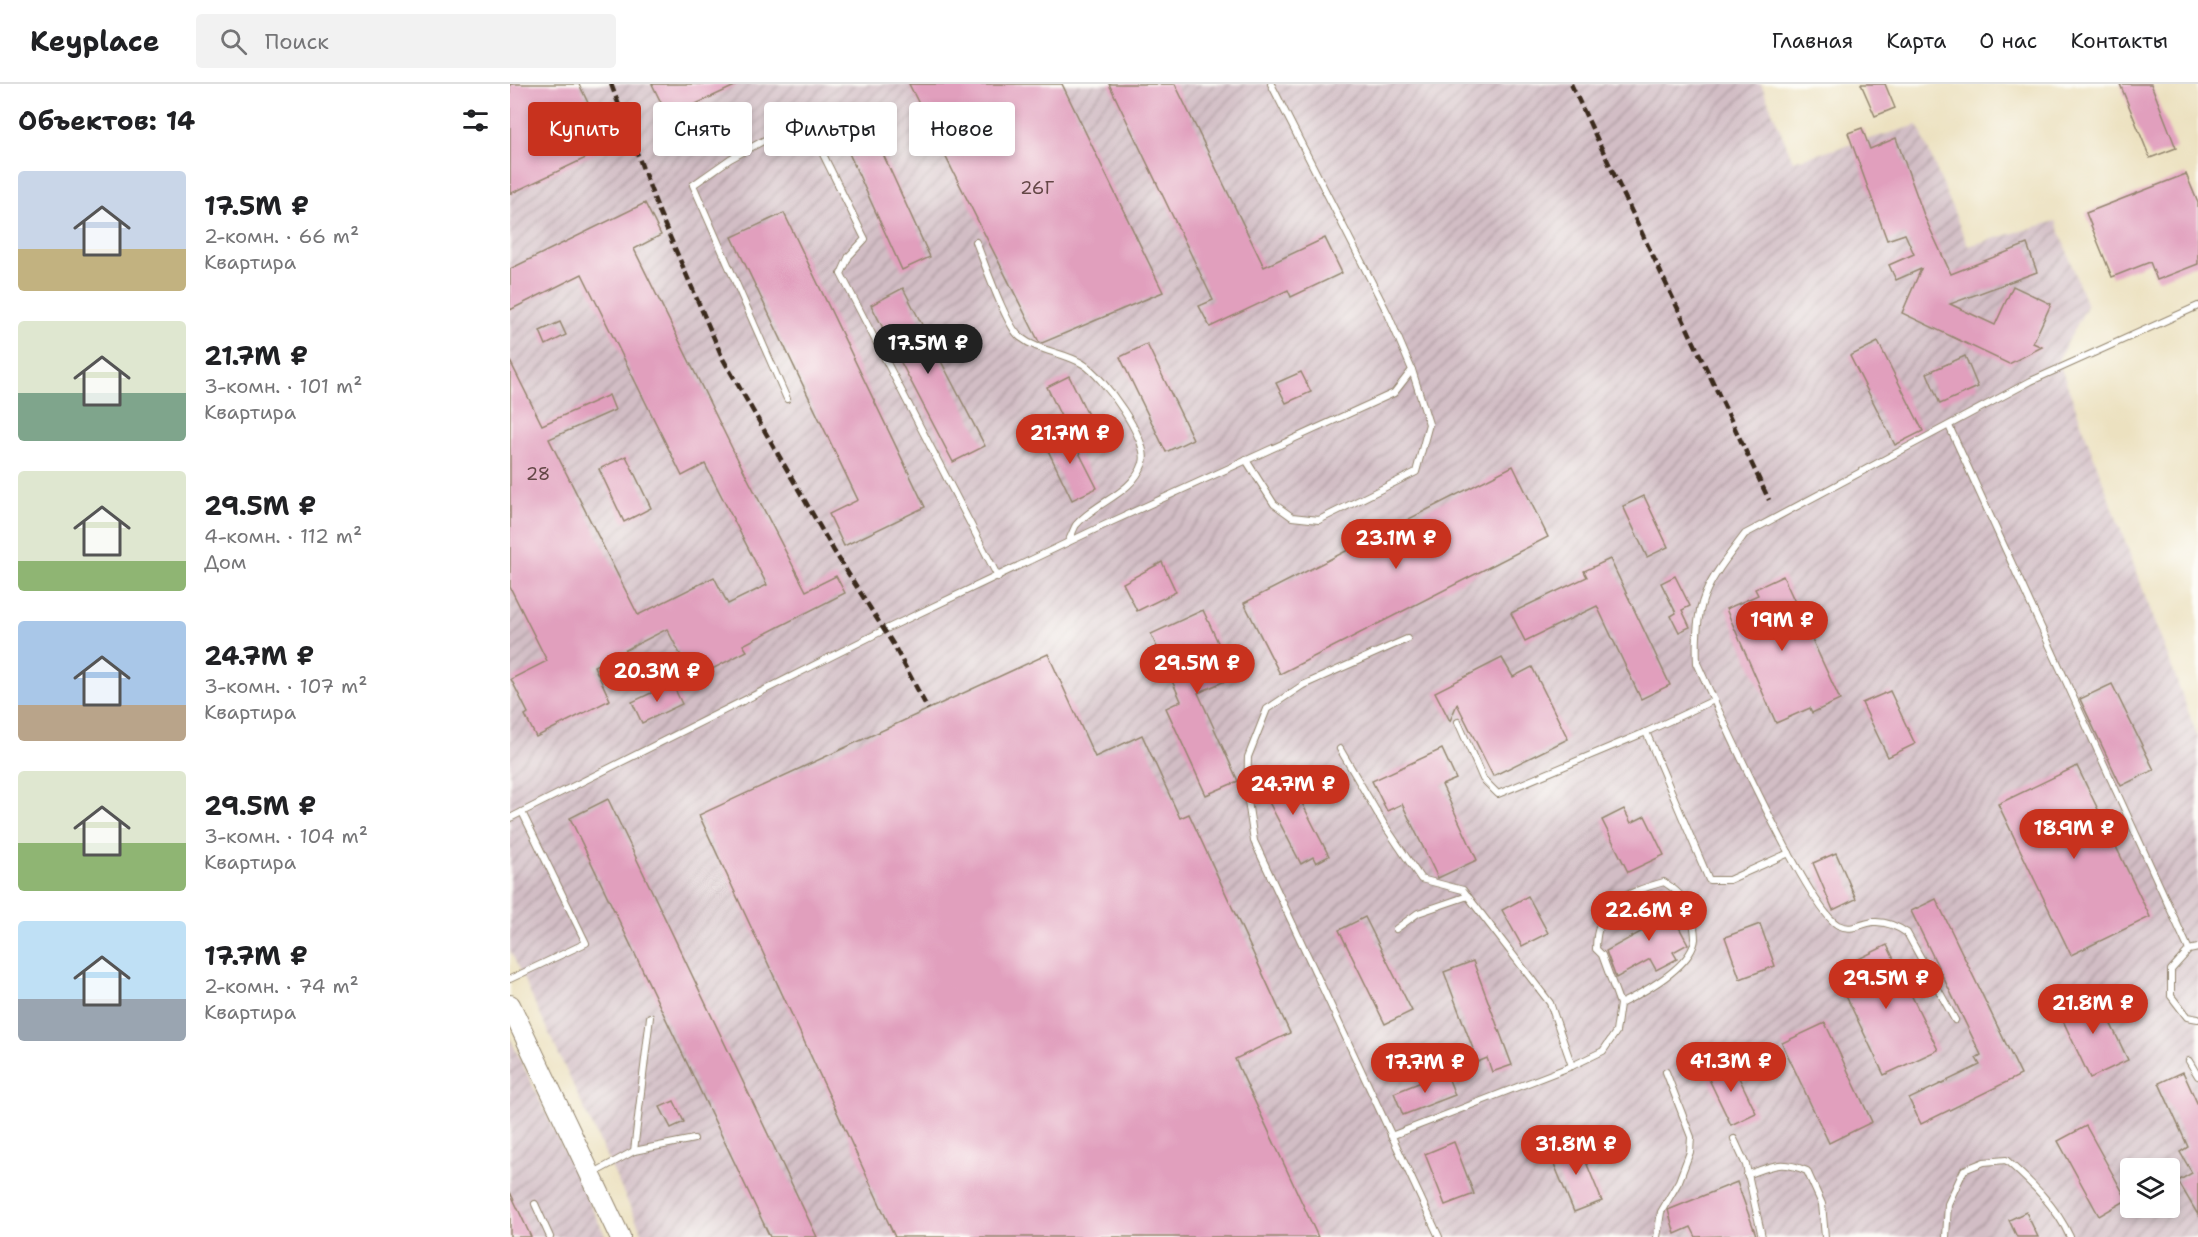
<!DOCTYPE html>
<html lang="ru">
<head>
<meta charset="utf-8">
<style>
  body { margin:0; font-family:"Shantell Sans",sans-serif; background:#f2f2f2; color:#202124; height:100vh; display:flex; flex-direction:column; font-size:22px; white-space:nowrap }
  * { box-sizing:border-box; margin:0 }
  p { font-size:20px; color:#757577 }
  .icon { flex:none; width:33px; height:33px; fill:none; stroke:currentColor; stroke-width:2; stroke-linecap:round; stroke-linejoin:round }
  .map { position:relative; flex:1; overflow:hidden }
  .drawer { display:flex; flex-direction:column; background:#fff; width:510px }
  .drawer>* { flex:none }
  .banner { position:absolute; left:18px; top:18px; width:570px; height:54px; display:flex; gap:12px }
  .tools { position:absolute; left:1610px; top:1074px; display:grid; gap:12px }
  .tools a { display:grid; place-items:center; width:60px; height:60px; border-radius:6px; background:#fff; box-shadow:0 3px 9px #0003; font-size:30px }
  .price { position:absolute; translate:-50% -51px; padding:0 14px; border-radius:21px; background:#c8321e; color:#fff; font-size:20px; line-height:39px; filter:drop-shadow(0 2px 3px #0008) }
  .price::after { content:''; position:absolute; left:50%; top:36px; width:18px; height:14px; margin-left:-9px; background:inherit; clip-path:polygon(0 0,100% 0,50% 100%) }
  .price.active { background:#222; color:#fff }
  ul { padding:0; list-style:none }
  li { display:flex; align-items:center; gap:18px; height:150px; padding:0 18px }
  li span { display:grid; place-items:center; flex:none; width:168px; height:120px; border-radius:6px; color:#555 }
  li>.icon { margin-inline-start:auto }
  span .icon { width:72px; height:72px; fill:#fffc; stroke-width:1 }
  li b { font-size:26px }
  h2 { display:flex; justify-content:space-between; align-items:center; height:72px; padding:0 18px; font-size:26px }
  .pill { padding:0 21px; border-radius:6px; background:#fff; box-shadow:0 3px 9px #0003; font-size:21px; line-height:54px }
  .pill.active { background:#c8321e; color:#fff }
  header { display:flex; align-items:center; gap:36px; box-sizing:border-box; height:84px; padding:0 30px; background:#fff; border-bottom:2px solid #e0e0e0 }
  header strong { font-size:28px }
  nav { display:flex; gap:33px; margin-inline-start:auto; font-size:21px }
  .search { width:420px; height:54px; background:#f2f2f2; display:flex; align-items:center; gap:15px; box-sizing:border-box; padding:0 21px; border-radius:6px; color:#757577; font-size:22px }
  main { display:flex; flex:1; min-height:0 }
  .map>svg:first-child { display:block }
  .industrial { fill:url(#industrial-furrows); fill-rule:evenodd }
  .building { fill:#e19fbd }
  .lines { fill:none; stroke-linecap:round; stroke-linejoin:round }
  .lane-casing { stroke:#94866f; stroke-width:8 }
  .primary-casing { stroke:#94866f; stroke-width:22 }
  .lane { stroke:#fff; stroke-width:6 }
  .primary { stroke:#fff; stroke-width:20 }
  .rail { stroke:#3b2a1e; stroke-width:4.5; stroke-dasharray:9 4.5; stroke-linecap:butt }
  .labels { text-anchor:middle; stroke-width:4.5; stroke-linejoin:round; paint-order:stroke }
  .number-label { font-size:18px; fill:#644746 }
</style>
</head>
<body>
<header>
<strong>Keyplace</strong>
<div class="search"><svg class="icon" aria-label="search" viewBox="0 0 24 24"><circle cx="10" cy="10" r="6"/><path d="M15 15l6 6"/></svg>Поиск</div>
<nav><a>Главная</a><a>Карта</a><a>О нас</a><a>Контакты</a></nav>
</header>
<main>
<section class="drawer">
<h2>Объектов: 14<svg class="icon" aria-label="filters" viewBox="0 0 24 24"><path d="M4 7h16M4 17h16"/><circle cx="9" cy="7" r="2"/><circle cx="15" cy="17" r="2"/></svg></h2>
<ul>
<li><span style="background:linear-gradient(#c9d6e8 65%,#c2b280 0)"><svg class="icon" aria-label="home" viewBox="0 0 24 24"><path d="M3 11l9-7 9 7M6 9v11h12V9"/></svg></span><div><b>17.5M ₽</b><p>2-комн. · 66 m²</p><p>Квартира</p></div></li>
<li><span style="background:linear-gradient(#dfe7d0 60%,#7fa58c 0)"><svg class="icon" aria-label="home" viewBox="0 0 24 24"><path d="M3 11l9-7 9 7M6 9v11h12V9"/></svg></span><div><b>21.7M ₽</b><p>3-комн. · 101 m²</p><p>Квартира</p></div></li>
<li><span style="background:linear-gradient(#dfe7d0 75%,#8fb573 0)"><svg class="icon" aria-label="home" viewBox="0 0 24 24"><path d="M3 11l9-7 9 7M6 9v11h12V9"/></svg></span><div><b>29.5M ₽</b><p>4-комн. · 112 m²</p><p>Дом</p></div></li>
<li><span style="background:linear-gradient(#a9c7e8 70%,#b9a48a 0)"><svg class="icon" aria-label="home" viewBox="0 0 24 24"><path d="M3 11l9-7 9 7M6 9v11h12V9"/></svg></span><div><b>24.7M ₽</b><p>3-комн. · 107 m²</p><p>Квартира</p></div></li>
<li><span style="background:linear-gradient(#dfe7d0 60%,#8fb573 0)"><svg class="icon" aria-label="home" viewBox="0 0 24 24"><path d="M3 11l9-7 9 7M6 9v11h12V9"/></svg></span><div><b>29.5M ₽</b><p>3-комн. · 104 m²</p><p>Квартира</p></div></li>
<li><span style="background:linear-gradient(#bfe0f5 65%,#9aa5b1 0)"><svg class="icon" aria-label="home" viewBox="0 0 24 24"><path d="M3 11l9-7 9 7M6 9v11h12V9"/></svg></span><div><b>17.7M ₽</b><p>2-комн. · 74 m²</p><p>Квартира</p></div></li>
</ul>
</section>
<div class="map">
<svg width="1688" height="1153" viewBox="0 0 1688 1153">
  <defs>
    <pattern id="industrial-furrows" width="10" height="10" patternUnits="userSpaceOnUse" patternTransform="scale(1.5)"><rect width="10" height="10" fill="#d2bdc5"/><path d="M-1 1l2-2M0 10L10 0M9 11l2-2" fill="none" stroke="#ac9a9f"/></pattern>
  </defs>
  <rect width="100%" height="100%" fill="#fdfcf7"/>
  <filter id="ink" filterUnits="userSpaceOnUse"><feTurbulence type="fractalNoise" baseFrequency=".0167" numOctaves="2"/><feDisplacementMap in="SourceGraphic" scale="12" xChannelSelector="R" yChannelSelector="G"/><feConvolveMatrix kernelMatrix="1 2 1 2 8 2 1 2 1" color-interpolation-filters="sRGB"/></filter>
  <filter id="wash" filterUnits="userSpaceOnUse"><feTurbulence type="fractalNoise" baseFrequency=".008" numOctaves="4" result="noise"/><feDisplacementMap in="SourceGraphic" scale="24" xChannelSelector="R" yChannelSelector="G"/><feGaussianBlur stdDeviation="1.35" result="paint"/><feColorMatrix in="noise" values="0 0 0 0 0 0 0 0 0 0 0 0 0 0 0 0 0 1.4 0 .05"/><feComposite in="paint" operator="in"/></filter>
  <g filter="url(#wash)">
    <rect width="100%" height="100%" fill="#ece1c0"/>
    <g class="industrial">
      <path d="M 0,0 L 1251,0 L 1283,77 L 1408,41 L 1458,162 L 1546,137 L 1577,222 L 1548,276 L 1688,654 L 1688,1153 L 134,1153 L 0,866 ZM 1620,1084 L 1659,1084 L 1659,1124 L 1620,1124 Z"/>
      <path d="M 0,954 L 96,1153 L 0,1153 Z"/>
    </g>
    <g id="blocks">
      <g class="building">
        <path d="M 0,0 L 69,0 L 99,63 L 0,110 Z"/>
        <path d="M 142,0 L 229,0 L 158,33 Z"/>
        <path d="M 399,0 L 552,0 L 653,208 L 532,259 L 529,258 Z"/>
        <path d="M 599,0 L 665,0 L 754,183 L 815,154 L 832,189 L 781,213 L 778,206 L 700,243 L 689,222 L 703,216 Z"/>
        <path d="M 1351,0 L 1375,0 L 1385,24 L 1365,32 Z"/>
        <path d="M 1610,0 L 1641,0 L 1666,64 L 1640,74 Z"/>
        <path d="M 351,22 L 420,173 L 392,186 L 323,34 Z"/>
        <path d="M 1352,44 L 1360,65 L 1386,54 L 1415,134 L 1441,190 L 1517,160 L 1527,188 L 1440,220 L 1485,241 L 1503,202 L 1541,220 L 1523,259 L 1532,263 L 1499,280 L 1392,229 L 1411,185 L 1386,196 L 1379,181 L 1404,170 L 1395,150 L 1377,156 L 1338,49 Z"/>
        <path d="M 1676,90 L 1688,119 L 1688,180 L 1647,196 L 1640,178 L 1602,193 L 1576,129 Z"/>
        <path d="M 135,119 L 151,151 L 124,165 L 223,366 L 296,507 L 326,492 L 335,509 L 233,561 L 237,567 L 183,595 L 157,545 L 84,582 L 100,616 L 26,653 L 15,631 L 18,629 L 1,595 L 37,577 L 0,503 L 0,277 L 32,341 L 99,311 L 105,326 L 39,355 L 128,531 L 204,493 L 218,520 L 257,501 L 195,380 L 172,392 L 72,190 L 0,226 L 0,185 Z"/>
        <path d="M 274,129 L 415,423 L 334,462 L 319,430 L 348,416 L 222,153 Z"/>
        <path d="M 393,204 L 475,362 L 443,378 L 361,221 Z"/>
        <path d="M 50,238 L 56,251 L 36,261 L 30,247 Z"/>
        <path d="M 1368,258 L 1413,347 L 1385,361 L 1340,272 Z"/>
        <path d="M 637,260 L 683,355 L 656,368 L 610,273 Z"/>
        <path d="M 1455,272 L 1468,303 L 1430,320 L 1417,289 Z"/>
        <path d="M 791,288 L 801,308 L 776,319 L 766,299 Z"/>
        <path d="M 559,292 L 579,333 L 557,345 L 537,303 Z"/>
        <path d="M 557,345 L 587,404 L 562,416 L 533,356 Z"/>
        <path d="M 116,372 L 141,424 L 114,438 L 89,385 Z"/>
        <path d="M 1003,382 L 1038,453 L 770,590 L 734,519 Z"/>
        <path d="M 1134,412 L 1158,463 L 1137,473 L 1113,422 Z"/>
        <path d="M 1100,475 L 1160,601 L 1131,615 L 1087,522 L 1015,557 L 1001,529 L 1077,493 L 1074,487 Z"/>
        <path d="M 652,478 L 666,508 L 627,527 L 613,499 Z"/>
        <path d="M 1165,492 L 1180,522 L 1172,526 L 1180,543 L 1169,548 L 1161,532 L 1166,529 L 1151,499 Z"/>
        <path d="M 1273,492 L 1330,616 L 1302,629 L 1300,624 L 1266,639 L 1216,525 L 1248,511 L 1245,505 Z"/>
        <path d="M 693,526 L 724,593 L 688,609 L 728,697 L 696,711 L 656,624 L 671,617 L 641,550 Z"/>
        <path d="M 538,570 L 585,673 L 632,651 L 670,734 L 679,730 L 780,949 L 725,975 L 808,1153 L 385,1153 L 189,731 Z"/>
        <path d="M 992,574 L 1003,593 L 1022,583 L 1058,655 L 983,692 L 947,620 L 940,637 L 925,608 Z"/>
        <path d="M 162,599 L 172,620 L 132,639 L 122,618 Z"/>
        <path d="M 1602,600 L 1644,686 L 1611,702 L 1570,615 Z"/>
        <path d="M 1380,607 L 1405,660 L 1378,673 L 1352,619 Z"/>
        <path d="M 932,665 L 946,695 L 932,701 L 967,776 L 928,794 L 892,720 L 877,727 L 862,697 Z"/>
        <path d="M 773,682 L 819,772 L 806,779 L 803,773 L 791,780 L 747,695 Z"/>
        <path d="M 1567,682 L 1640,833 L 1561,871 L 1488,720 Z"/>
        <path d="M 98,715 L 307,1153 L 260,1153 L 60,734 Z"/>
        <path d="M 1114,725 L 1121,739 L 1135,732 L 1154,771 L 1118,788 L 1092,736 Z"/>
        <path d="M 1326,769 L 1346,815 L 1323,826 L 1303,779 Z"/>
        <path d="M 1018,812 L 1038,849 L 1012,862 L 992,826 Z"/>
        <path d="M 1153,814 L 1178,860 L 1163,868 L 1167,875 L 1146,886 L 1140,875 L 1106,894 L 1096,867 L 1138,844 L 1130,827 Z"/>
        <path d="M 1426,815 L 1511,991 L 1411,1040 L 1399,1015 L 1470,981 L 1466,974 L 1471,971 L 1401,827 Z"/>
        <path d="M 855,833 L 902,927 L 875,940 L 829,846 Z"/>
        <path d="M 1250,840 L 1265,882 L 1230,895 L 1215,853 Z"/>
        <path d="M 1377,861 L 1428,966 L 1374,991 L 1324,887 Z"/>
        <path d="M 963,877 L 1002,981 L 982,988 L 977,974 L 968,978 L 934,888 Z"/>
        <path d="M 1586,909 L 1618,976 L 1580,994 L 1548,926 Z"/>
        <path d="M 1315,939 L 1362,1038 L 1319,1059 L 1272,959 Z"/>
        <path d="M 1221,977 L 1246,1029 L 1221,1041 L 1196,989 Z"/>
        <path d="M 936,988 L 945,1011 L 893,1031 L 884,1009 Z"/>
        <path d="M 1673,988 L 1688,1021 L 1688,1131 L 1668,1097 L 1682,1089 L 1670,1068 L 1678,1063 L 1649,999 Z"/>
        <path d="M 164,1017 L 174,1038 L 161,1044 L 150,1023 Z"/>
        <path d="M 1576,1042 L 1617,1116 L 1589,1132 L 1548,1057 Z"/>
        <path d="M 1067,1056 L 1092,1117 L 1064,1128 L 1039,1068 Z"/>
        <path d="M 944,1058 L 964,1110 L 935,1121 L 915,1070 Z"/>
        <path d="M 1227,1098 L 1246,1151 L 1186,1153 L 1181,1143 L 1165,1150 L 1158,1126 Z"/>
        <path d="M 0,1108 L 21,1153 L 0,1153 Z"/>
        <path d="M 1516,1128 L 1528,1153 L 1507,1153 L 1499,1136 Z"/>
      </g>
    </g>
  </g>
  <g filter="url(#ink)">
    <use href="#blocks" fill-opacity="0" stroke="#94866f" stroke-width="1.5"/>
    <g class="lines">
      <defs>
        <g id="lane">
          <path d="M 466,158 C 474,177 496,242 510,253 C 529,268 554,268 573,280 C 593,292 640,357 633,379 C 622,411 586,417 566,441 C 563,446 561,453 558,458"/>
          <path d="M 277,315 L 183,101 L 220,75 L 295,34 L 355,155 L 339,172 L 331,190 L 488,493"/>
          <path d="M 1439,342 L 1679,866"/>
          <path d="M 736,376 L 764,420 L 782,433 L 809,436 L 906,388 L 919,340 L 902,286"/>
          <path d="M 897,555 L 793,601 L 757,625 L 738,673 L 737,710 L 744,757 L 929,1153"/>
          <path d="M 948,638 L 973,695 L 988,710 L 1136,648 L 1204,616"/>
          <path d="M 1136,648 L 1199,796 L 1219,796 L 1279,769"/>
          <path d="M 830,665 L 875,742 L 911,795 L 953,806 L 1040,919 L 1062,982"/>
          <path d="M 0,734 L 374,546 L 590,443 L 884,309 L 902,286 L 878,230 L 761,0"/>
          <path d="M 886,845 L 908,829 L 958,812"/>
          <path d="M 1688,864 L 1679,866 L 1661,886 L 1661,912 L 1677,933 L 1688,935"/>
          <path d="M 0,895 L 76,859 L 12,728"/>
          <path d="M 1445,936 L 1397,849 C 1387,842 1376,837 1363,838 C 1349,840 1342,848 1328,841 C 1298,825 1206,621 1187,579 C 1184,515 1197,500 1235,450 L 1521,297 L 1688,222"/>
          <path d="M 1679,977 L 1688,992"/>
          <path d="M 881,1052 L 1062,982 L 1093,967 L 1106,948 L 1110,920 L 1092,871 L 1086,865 C 1086,820 1115,809 1154,798 C 1168,807 1181,819 1183,837 C 1184,843 1185,850 1185,855 C 1182,883 1132,909 1110,920"/>
          <path d="M 1224,1055 L 1236,1081 L 1252,1153"/>
          <path d="M 124,1067 L 140,933"/>
          <path d="M 82,1090 L 124,1067 L 184,1055"/>
          <path d="M 1237,1091 C 1263,1081 1271,1076 1297,1087 L 1312,1120 L 1315,1153"/>
          <path d="M 25,1120 L 40,1153"/>
          <path d="M 1147,1153 L 1151,1128 L 1169,1097 L 1180,1068 L 1181,1053 L 1156,988"/>
          <path d="M 1436,1153 L 1438,1120 L 1454,1086 L 1474,1078 L 1496,1076 C 1521,1098 1546,1122 1560,1153"/>
        </g>
        <path id="primary" d="M 0,921 L 110,1153"/>
      </defs>
      <use href="#lane" class="lane-casing"/>
      <use href="#primary" class="primary-casing"/>
      <use href="#lane" class="lane"/>
      <use href="#primary" class="primary"/>
      <g class="rail">
        <path d="M 101,0 L 150,130 L 213,275 L 324,467 L 383,560 L 418,625"/>
        <path d="M 1061,0 L 1259,416"/>
      </g>
    </g>
  </g>
  <g class="labels">
    <g class="number-label">
      <text x="527" y="110">26Г</text>
      <text x="28" y="396">28</text>
    </g>
  </g>
</svg>
<div class="tools">
<a><svg class="icon" aria-label="layers" viewBox="0 0 24 24"><path d="M12 4l9 5-9 5-9-5zM3 14l9 5 9-5"/></svg></a>
</div>
<b class="price active" style="left:418px;top:291px">17.5M ₽</b>
<b class="price" style="left:560px;top:381px">21.7M ₽</b>
<b class="price" style="left:886px;top:486px">23.1M ₽</b>
<b class="price" style="left:1272px;top:568px">19M ₽</b>
<b class="price" style="left:687px;top:611px">29.5M ₽</b>
<b class="price" style="left:147px;top:619px">20.3M ₽</b>
<b class="price" style="left:783px;top:732px">24.7M ₽</b>
<b class="price" style="left:1564px;top:776px">18.9M ₽</b>
<b class="price" style="left:1139px;top:858px">22.6M ₽</b>
<b class="price" style="left:1376px;top:926px">29.5M ₽</b>
<b class="price" style="left:1583px;top:951px">21.8M ₽</b>
<b class="price" style="left:1221px;top:1009px">41.3M ₽</b>
<b class="price" style="left:915px;top:1010px">17.7M ₽</b>
<b class="price" style="left:1066px;top:1092px">31.8M ₽</b>
<div class="banner">
<a class="pill active">Купить</a>
<a class="pill">Снять</a>
<a class="pill">Фильтры</a>
<a class="pill">Новое</a>
</div>
</div>
</main>
</body>
</html>
